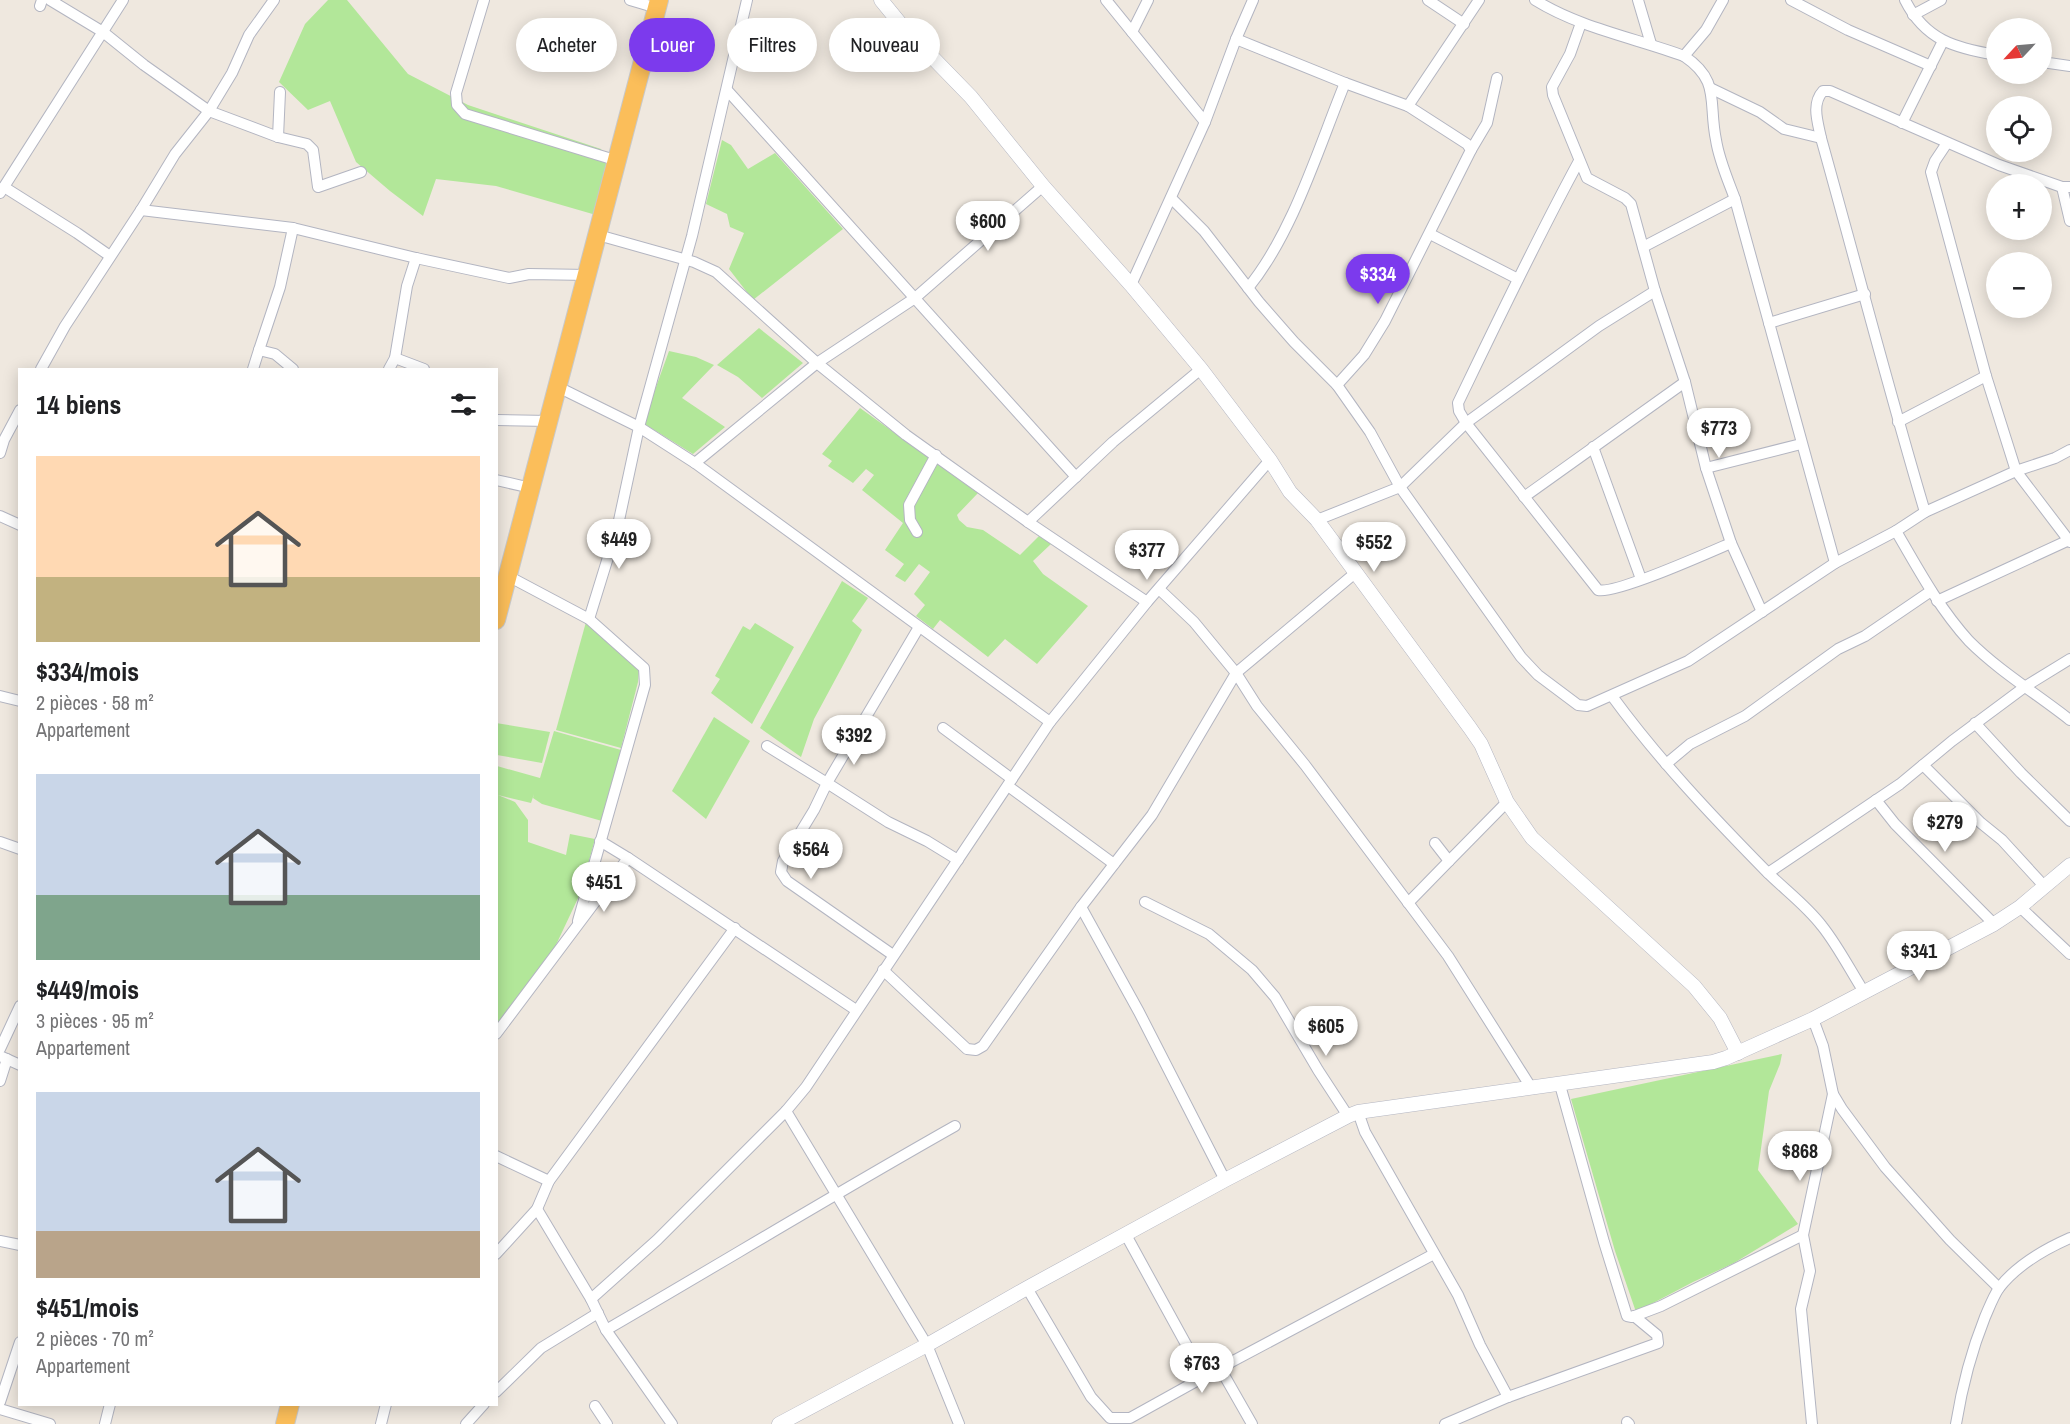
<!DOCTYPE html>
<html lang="fr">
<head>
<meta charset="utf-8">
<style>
  body { margin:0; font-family:"Archivo Narrow",sans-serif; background:#f2f2f2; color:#202124; height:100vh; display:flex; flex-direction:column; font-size:22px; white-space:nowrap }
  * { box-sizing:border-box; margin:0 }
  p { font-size:20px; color:#757577 }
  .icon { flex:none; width:33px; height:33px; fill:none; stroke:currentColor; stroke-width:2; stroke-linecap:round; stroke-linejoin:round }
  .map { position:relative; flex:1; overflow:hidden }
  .details { position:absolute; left:18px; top:368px; width:480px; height:1038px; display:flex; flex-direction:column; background:#fff; border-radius:0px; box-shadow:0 3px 15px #0003 }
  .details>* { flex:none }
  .banner { position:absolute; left:516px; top:18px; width:570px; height:54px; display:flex; gap:12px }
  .needle { width:39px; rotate:244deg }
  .controls { position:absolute; left:1986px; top:18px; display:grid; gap:12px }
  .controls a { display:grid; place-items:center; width:66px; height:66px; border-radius:50%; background:#fff; box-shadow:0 3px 15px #0003; font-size:30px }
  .price { position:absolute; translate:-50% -51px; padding:0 14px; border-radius:21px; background:#fff; color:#222; font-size:20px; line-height:39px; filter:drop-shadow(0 2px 3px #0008) }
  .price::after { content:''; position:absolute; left:50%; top:36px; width:18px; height:14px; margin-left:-9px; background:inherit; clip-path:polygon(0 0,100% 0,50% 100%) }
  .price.active { background:#7c3aed; color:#fff }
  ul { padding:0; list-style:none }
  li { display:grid; align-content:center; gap:12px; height:318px; padding:0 18px }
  li span { display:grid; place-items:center; height:186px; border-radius:0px; color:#555 }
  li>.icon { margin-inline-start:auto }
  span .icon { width:108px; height:108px; fill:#fffc; stroke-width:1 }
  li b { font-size:26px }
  h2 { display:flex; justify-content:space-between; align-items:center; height:72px; padding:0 18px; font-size:26px }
  .tag { padding:0 21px; border-radius:27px; background:#fff; box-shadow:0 3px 15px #0003; font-size:21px; line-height:54px }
  .tag.active { background:#7c3aed; color:#fff }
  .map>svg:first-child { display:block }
  .green { fill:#b2e799 }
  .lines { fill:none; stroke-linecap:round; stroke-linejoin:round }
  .minor-casing { stroke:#b3b5c1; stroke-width:12 }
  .tertiary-casing { stroke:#b3b5c1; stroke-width:15 }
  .trunk-casing { stroke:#c8c8c8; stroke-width:20 }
  .minor { stroke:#fff; stroke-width:10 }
  .tertiary { stroke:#fff; stroke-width:14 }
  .trunk { stroke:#fbbe5a; stroke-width:18 }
</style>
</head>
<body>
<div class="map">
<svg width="2070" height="1424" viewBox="0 0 2070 1424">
  <rect width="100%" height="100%" fill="#efe8df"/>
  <g class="green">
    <path d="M 328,0 L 347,0 L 408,74 L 468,105 L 601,149 L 607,166 L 596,215 L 496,186 L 436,179 L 423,216 L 390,191 L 356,162 L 330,101 L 308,110 L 279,82 L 305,24 Z"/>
    <path d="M 722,140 L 731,145 L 748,169 L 775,153 L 843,229 L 753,300 L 729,269 L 744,233 L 730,227 L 727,214 L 706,204 Z"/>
    <path d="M 759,328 L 803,363 L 762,398 L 738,377 L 717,365 Z"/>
    <path d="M 669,351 L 696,357 L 714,365 L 682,398 L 725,427 L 693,454 L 643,423 Z"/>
    <path d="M 860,408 L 978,493 L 957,515 L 959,520 L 967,527 L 983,530 L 1020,555 L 1039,536 L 1051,544 L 1033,561 L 1043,574 L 1088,606 L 1037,664 L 1005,639 L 988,657 L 940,620 L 933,629 L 916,616 L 925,605 L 914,594 L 930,572 L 919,564 L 905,582 L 895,576 L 904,564 L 885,550 L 903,523 L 862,490 L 874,475 L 866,469 L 853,483 L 828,466 L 832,461 L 822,454 Z"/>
    <path d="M 842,581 L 868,598 L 852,621 L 862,630 L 814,719 L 801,757 L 760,728 Z"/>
    <path d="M 586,622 L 639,669 L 638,682 L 621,748 L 556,730 Z"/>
    <path d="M 755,623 L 794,647 L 752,724 L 711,693 L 720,679 L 715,676 L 743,626 L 750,630 Z"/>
    <path d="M 714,717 L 750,741 L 706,819 L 672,791 Z"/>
    <path d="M 496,723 L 550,732 L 542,763 L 497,755 Z"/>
    <path d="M 554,731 L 621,750 L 602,821 L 542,804 L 533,798 L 534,794 L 531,803 L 498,795 L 515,802 L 528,820 L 528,842 L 566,855 L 570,834 L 595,839 L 580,894 L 555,947 L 497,1024 L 496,769 L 497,766 L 540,778 Z"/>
    <path d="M 1782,1054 L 1780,1064 L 1769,1091 L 1758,1170 L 1798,1224 L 1734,1263 L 1693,1282 L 1636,1312 L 1615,1251 L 1571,1099 Z"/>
  </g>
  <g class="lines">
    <defs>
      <g id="minor">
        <path d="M 50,0 L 103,32 L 144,65 L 209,111 L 278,137 L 307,144 L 313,150 L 318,187 L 361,172"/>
        <path d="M 484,0 L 456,93 L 457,105 L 465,114 L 618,161"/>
        <path d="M 630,0 L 657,8"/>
        <path d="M 1106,0 L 1205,122"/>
        <path d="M 1428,0 L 1464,24"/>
        <path d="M 1535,0 C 1580,28 1635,38 1684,56"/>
        <path d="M 1638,0 L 1651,44"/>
        <path d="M 1723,0 L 1706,30 L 1684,56 C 1721,81 1708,102 1716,140 C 1719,160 1728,180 1735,199 L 1835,563"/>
        <path d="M 1791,0 L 1848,30 L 1931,66"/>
        <path d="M 1905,0 C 1925,40 1955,48 1996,55"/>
        <path d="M 40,6 L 42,0"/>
        <path d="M 1913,15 L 1941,0"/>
        <path d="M 1132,32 L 1148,0"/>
        <path d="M 1236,39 L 1345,83 L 1408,106 L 1467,144 L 1471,150 L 1385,321 L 1364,355 L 1337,385"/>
        <path d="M 2042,62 L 2070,66"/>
        <path d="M 1710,88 L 1760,112 L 1784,129 L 1821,138"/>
        <path d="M 727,90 L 1076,477"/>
        <path d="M 1408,106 L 1479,0"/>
        <path d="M 1902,123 L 1943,41"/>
        <path d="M 278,137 L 280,92"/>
        <path d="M 1947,143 L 1935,161 L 1931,172 L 1986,376 L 2016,471 L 2070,542"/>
        <path d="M 1471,150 L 1487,123 L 1497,78"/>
        <path d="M 1579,161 C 1536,240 1497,322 1458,403 L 1459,411 L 1466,423 L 1598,590 C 1614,595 1710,552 1731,543"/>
        <path d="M 4,187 L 77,233 L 110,256"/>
        <path d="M 2062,187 L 2070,221"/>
        <path d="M 2070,187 L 2062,187 L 1999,165 L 1830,91 L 1823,91 C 1811,104 1818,123 1821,138 C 1856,263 1888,388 1925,512 L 1896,531 C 1918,569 1939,608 1969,641 C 1999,671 2037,694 2070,720"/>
        <path d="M 0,193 L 123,0"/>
        <path d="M 1171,198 L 1204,231 L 1259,302 L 1294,342 L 1337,385 L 1370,432 L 1400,487 L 1521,657 L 1538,675 L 1578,705 L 1587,706 L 1688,661 L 1835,563 L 1896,531"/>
        <path d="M 141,210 L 293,228 L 416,258 L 509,278 L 529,274 L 588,275"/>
        <path d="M 1430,234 L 1518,279"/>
        <path d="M 598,235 L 694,262 L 716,272 L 817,363 L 906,435 L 1028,522 L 1147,602"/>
        <path d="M 1643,247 L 1735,199"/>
        <path d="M 1131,285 L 1205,122 L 1236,39 L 1253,0"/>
        <path d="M 1248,288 C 1293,233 1318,149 1345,83"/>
        <path d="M 1769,323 L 1865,294"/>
        <path d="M 259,350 L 280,287 L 293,228"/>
        <path d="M 395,358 L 424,369"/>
        <path d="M 41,369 L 65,326 L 141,210 L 175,154 L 209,111 L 232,73 L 249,35 L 274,0"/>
        <path d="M 253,369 L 259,350 L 275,354 L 293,369"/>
        <path d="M 389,369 L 395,358 L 407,286 L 416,258"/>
        <path d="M 1685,382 L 1706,468 L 1731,543 L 1762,612"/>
        <path d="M 558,387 L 639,427 L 695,463 L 1050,722"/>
        <path d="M 496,420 L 549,421"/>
        <path d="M 1898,422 L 1986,376"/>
        <path d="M 1593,447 L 1641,579"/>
        <path d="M 0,453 L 4,440 L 20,410"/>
        <path d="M 695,463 L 817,363 L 915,298 L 1043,186"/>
        <path d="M 1706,468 L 1801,444"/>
        <path d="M 496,480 L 531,488"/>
        <path d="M 1524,497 L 1685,382 L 1655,291 L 1631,204 L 1625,198 L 1587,178 L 1553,95 L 1552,87 L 1570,54 L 1581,23"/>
        <path d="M 1925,512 L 2016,471 L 2055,458 L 2070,450"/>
        <path d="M 0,516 L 20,525"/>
        <path d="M 1317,520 L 1400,487 L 1466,423 L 1599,326 L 1655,291"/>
        <path d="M 1028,522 L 1113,442 L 1201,369"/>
        <path d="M 917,532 L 910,520 L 909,505 L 936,455"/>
        <path d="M 508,576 L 589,619 L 644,668 L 645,685 L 578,921"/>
        <path d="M 1159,589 L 1194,622 L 1236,673 L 1257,706 L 1305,765 L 1448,956 L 1532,1089"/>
        <path d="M 1937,601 L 2069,540"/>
        <path d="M 589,619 L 618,525 L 639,427 L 692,236 L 747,0"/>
        <path d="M 919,627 L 827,783 L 888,822 L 927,841 L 958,860"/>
        <path d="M 0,696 L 20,701"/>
        <path d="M 1612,696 C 1658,759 1712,816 1766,871 C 1785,890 1806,905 1822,926 C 1838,946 1850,970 1864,992"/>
        <path d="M 1975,723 L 2021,773 L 2070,821"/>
        <path d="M 943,728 L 1012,779"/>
        <path d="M 767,746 L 827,783 L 814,810 L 783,861 L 781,872 L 787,881 L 893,955"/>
        <path d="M 1666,764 L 1690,744 L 1745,716 L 1838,649 L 1865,636 L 1931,591"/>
        <path d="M 1923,765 L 1981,823 L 2002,840 L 2045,887"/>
        <path d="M 1008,786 L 1114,864"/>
        <path d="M 1876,800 L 1895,824 L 1994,924"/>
        <path d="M 600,841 L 628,858"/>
        <path d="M 0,842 L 20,849"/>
        <path d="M 1435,843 L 1449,861 L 1507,802"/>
        <path d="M 1768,873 L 1900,784 L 1952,741 L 2026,686 L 2070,659"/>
        <path d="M 1145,902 L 1209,934 L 1252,970 L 1275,997 L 1318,1070 L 1348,1116"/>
        <path d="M 1408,903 L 1449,861"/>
        <path d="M 1081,907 L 1139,1012 L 1225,1180"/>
        <path d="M 2020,907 L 2070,954"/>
        <path d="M 883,970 L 967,1049 L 976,1050 L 983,1046 L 1081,907 L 1152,815 L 1236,673 L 1354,574"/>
        <path d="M 1813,1019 L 1823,1046 L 1833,1094 L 1842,1109 L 1885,1167 L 1950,1240 L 1999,1288"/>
        <path d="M 496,1034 L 628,858 L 856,1010"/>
        <path d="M 0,1049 L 20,1006"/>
        <path d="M 0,1056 L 20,1065"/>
        <path d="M 0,1081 L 7,1059"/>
        <path d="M 1560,1085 L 1604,1242 L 1627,1316 L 1632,1317 L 1661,1306 L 1803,1235"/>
        <path d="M 786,1111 L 927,1345 L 959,1424"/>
        <path d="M 1358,1112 L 1365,1132 L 1458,1295 L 1480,1345 L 1508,1397 L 1445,1424"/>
        <path d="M 496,1156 L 549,1181"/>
        <path d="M 537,1209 L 591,1299 L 606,1330 L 672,1424"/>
        <path d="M 1126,1235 L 1204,1377"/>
        <path d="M 0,1241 L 20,1245"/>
        <path d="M 496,1254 L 537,1209 L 549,1181 L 735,928"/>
        <path d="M 1027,1288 L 1091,1397 L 1110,1418 L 1130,1418 L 1220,1368 L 1434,1254"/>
        <path d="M 591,1299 L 657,1240 L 786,1111 L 806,1087 L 1050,722 L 1147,602 L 1270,460"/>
        <path d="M 606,1330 C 723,1262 838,1192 955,1126"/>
        <path d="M 1220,1368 L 1252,1424"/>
        <path d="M 496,1392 L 541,1348 L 598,1313"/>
        <path d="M 1508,1397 L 1658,1343 L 1657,1335 L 1634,1316"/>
        <path d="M 0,1402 L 20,1342"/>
        <path d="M 595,1406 L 607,1424"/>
        <path d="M 0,1409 L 50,1424"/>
        <path d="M 1627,1422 L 1629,1424"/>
        <path d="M 105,1424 L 110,1404"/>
        <path d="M 381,1424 L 386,1404"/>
        <path d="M 466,1424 L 484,1404"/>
        <path d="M 1812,1424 L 1801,1309 L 1810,1271 L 1803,1235 L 1833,1094"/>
        <path d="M 1956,1424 C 1962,1387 1971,1352 1985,1317 C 1989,1308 1993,1297 1999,1288 C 2016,1266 2045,1249 2070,1238"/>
      </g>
      <g id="tertiary">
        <path d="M 881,0 L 903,27 L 971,97 L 1043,186 L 1131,285 L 1201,369 L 1270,460 L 1290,492 L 1317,520 L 1470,728 L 1481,744 L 1507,802 L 1532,838 L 1694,986 L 1720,1018 L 1738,1053"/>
        <path d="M 779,1424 L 927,1345 L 1027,1288 L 1225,1180 L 1348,1116 L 1358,1112 L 1713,1062 L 1726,1058 L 1813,1019 L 1994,924 L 2020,907 L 2070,865"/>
      </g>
      <g id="trunk">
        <path d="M 496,620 L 659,0"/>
        <path d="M 285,1424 L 290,1404"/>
      </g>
    </defs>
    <use href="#minor" class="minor-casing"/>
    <use href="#tertiary" class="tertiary-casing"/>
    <use href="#trunk" class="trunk-casing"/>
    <use href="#minor" class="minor"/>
    <use href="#tertiary" class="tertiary"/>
    <use href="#trunk" class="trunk"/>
  </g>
</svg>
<div class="controls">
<a><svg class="needle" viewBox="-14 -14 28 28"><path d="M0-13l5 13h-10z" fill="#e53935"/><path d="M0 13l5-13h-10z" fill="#757577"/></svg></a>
<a><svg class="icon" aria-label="locate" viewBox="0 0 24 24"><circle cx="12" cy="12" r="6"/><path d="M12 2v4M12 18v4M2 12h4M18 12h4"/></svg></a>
<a>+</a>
<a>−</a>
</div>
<b class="price" style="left:988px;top:252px">$600</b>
<b class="price active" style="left:1378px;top:305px">$334</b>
<b class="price" style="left:1719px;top:459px">$773</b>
<b class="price" style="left:619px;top:570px">$449</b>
<b class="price" style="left:1374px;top:573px">$552</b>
<b class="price" style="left:1147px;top:581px">$377</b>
<b class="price" style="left:854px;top:766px">$392</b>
<b class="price" style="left:1945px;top:853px">$279</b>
<b class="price" style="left:811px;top:880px">$564</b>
<b class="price" style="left:604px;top:913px">$451</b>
<b class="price" style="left:1919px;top:982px">$341</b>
<b class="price" style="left:1326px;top:1057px">$605</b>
<b class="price" style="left:1800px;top:1182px">$868</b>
<b class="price" style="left:1202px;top:1394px">$763</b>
<div class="banner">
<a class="tag">Acheter</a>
<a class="tag active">Louer</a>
<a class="tag">Filtres</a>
<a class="tag">Nouveau</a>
</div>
<section class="details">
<h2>14 biens<svg class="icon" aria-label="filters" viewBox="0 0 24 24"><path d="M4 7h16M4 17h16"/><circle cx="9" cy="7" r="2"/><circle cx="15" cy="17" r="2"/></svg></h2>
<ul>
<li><span style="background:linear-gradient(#ffd9b3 65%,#c2b280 0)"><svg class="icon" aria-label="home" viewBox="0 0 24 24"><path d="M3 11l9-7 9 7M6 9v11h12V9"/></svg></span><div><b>$334/mois</b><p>2 pièces · 58 m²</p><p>Appartement</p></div></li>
<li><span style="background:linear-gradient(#c9d6e8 65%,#7fa58c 0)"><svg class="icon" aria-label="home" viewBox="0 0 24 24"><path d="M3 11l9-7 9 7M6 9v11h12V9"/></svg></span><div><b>$449/mois</b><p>3 pièces · 95 m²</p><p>Appartement</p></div></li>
<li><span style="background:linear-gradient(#c9d6e8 75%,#b9a48a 0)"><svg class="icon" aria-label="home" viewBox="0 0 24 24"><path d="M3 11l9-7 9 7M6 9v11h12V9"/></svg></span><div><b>$451/mois</b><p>2 pièces · 70 m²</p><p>Appartement</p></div></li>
</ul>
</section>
</div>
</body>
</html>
